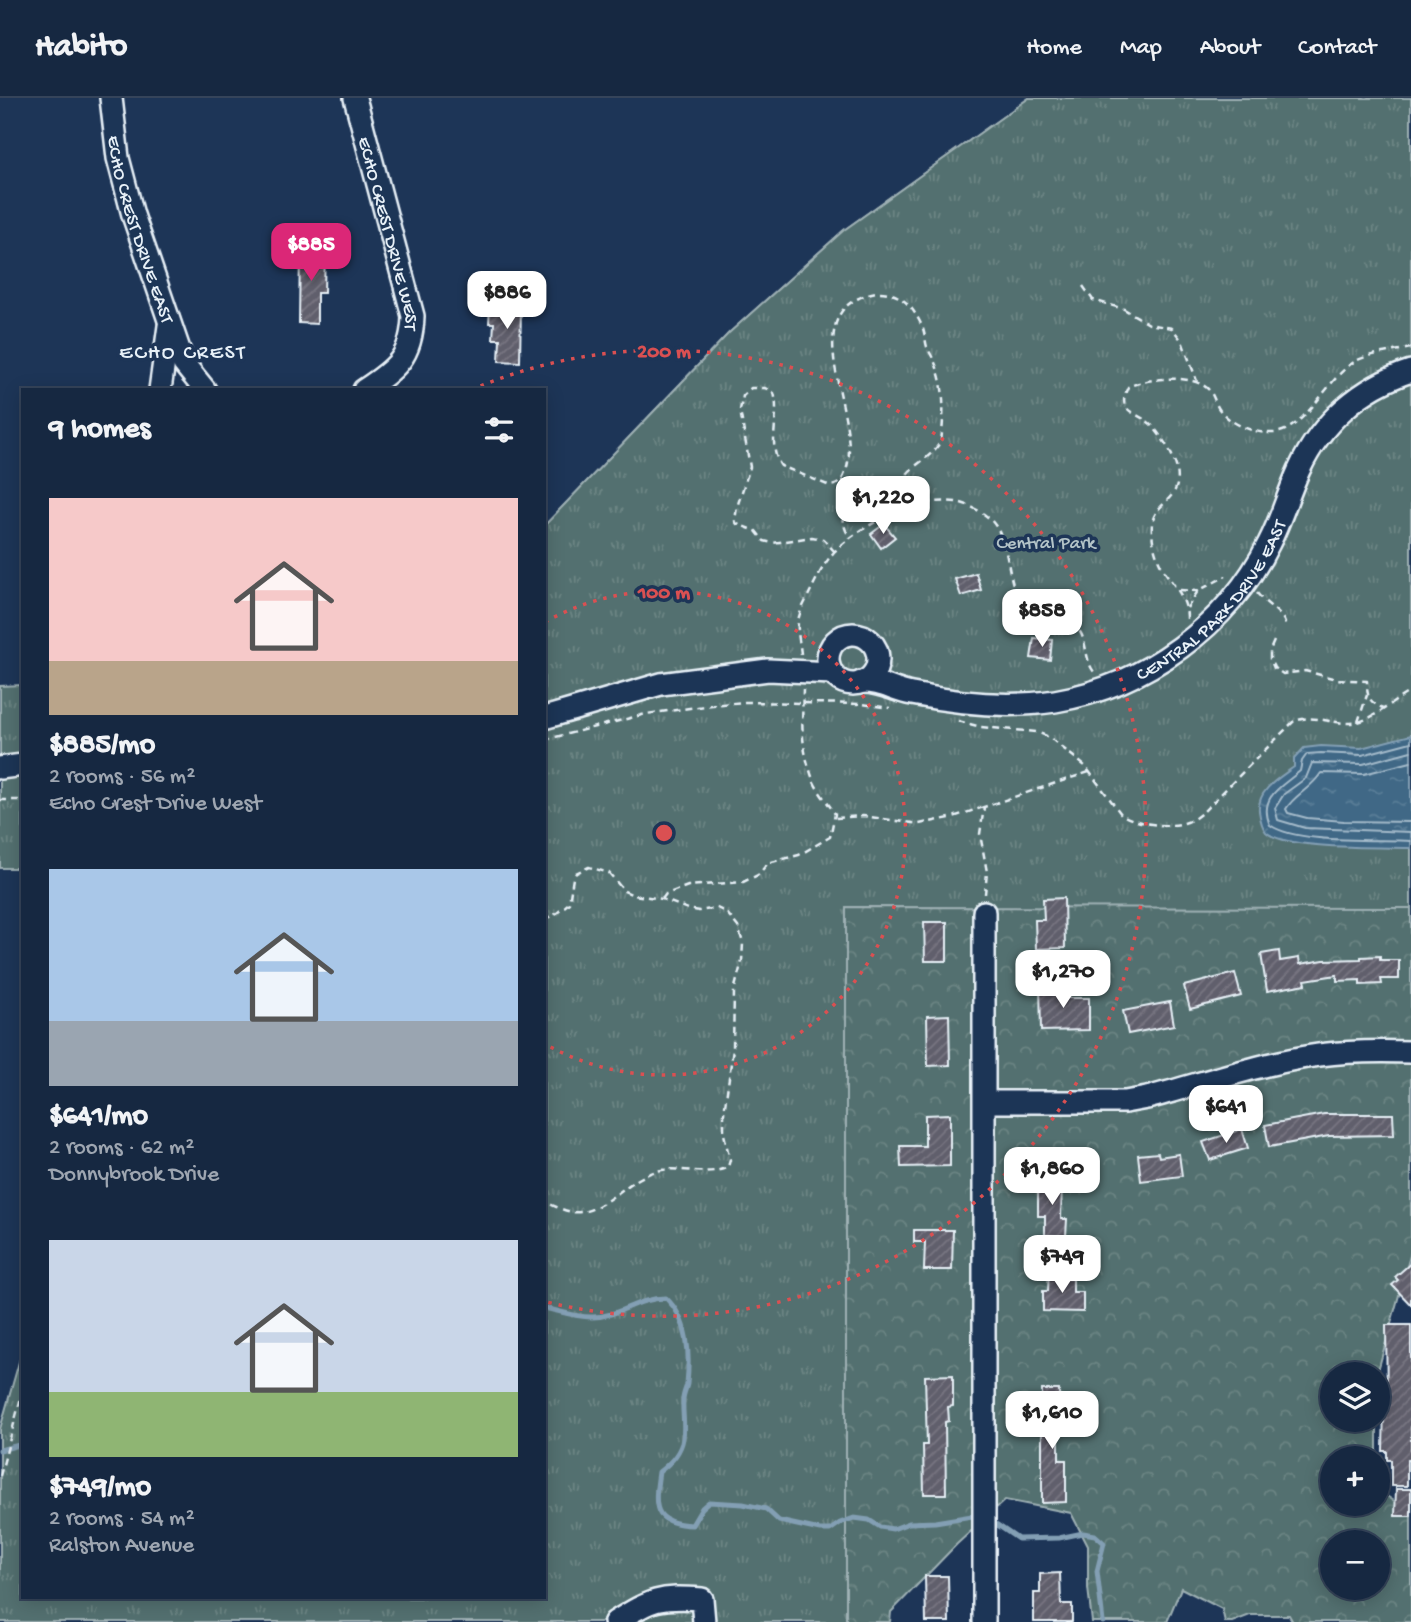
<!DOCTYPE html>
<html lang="en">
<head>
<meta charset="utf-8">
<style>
  body { margin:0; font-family:"Gochi Hand",sans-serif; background:#23344c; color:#f1f3f6; height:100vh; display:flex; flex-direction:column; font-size:26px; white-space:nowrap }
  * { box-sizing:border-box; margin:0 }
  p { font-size:23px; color:#9ea6b1 }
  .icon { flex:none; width:38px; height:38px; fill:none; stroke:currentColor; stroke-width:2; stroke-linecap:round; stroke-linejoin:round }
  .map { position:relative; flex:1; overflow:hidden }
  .sheet { position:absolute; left:21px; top:290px; width:525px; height:1211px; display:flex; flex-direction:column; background:#162841; border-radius:0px; box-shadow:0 4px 18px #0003,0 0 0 2px #35445a }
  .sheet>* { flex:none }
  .fabs { position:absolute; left:1320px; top:1264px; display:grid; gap:14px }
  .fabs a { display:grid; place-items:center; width:70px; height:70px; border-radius:50%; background:#162841; box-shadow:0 4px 18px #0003,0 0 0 2px #35445a; font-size:35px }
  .price { position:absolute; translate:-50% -60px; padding:0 16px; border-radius:14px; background:#fff; color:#222; font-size:23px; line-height:46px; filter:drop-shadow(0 2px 4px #0008) }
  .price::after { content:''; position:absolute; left:50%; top:42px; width:21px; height:16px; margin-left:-10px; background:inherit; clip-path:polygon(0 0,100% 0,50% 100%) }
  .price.active { background:#db2777; color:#fff }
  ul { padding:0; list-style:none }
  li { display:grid; align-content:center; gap:14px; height:371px; padding:0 28px }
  li span { display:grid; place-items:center; height:217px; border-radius:0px; color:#555 }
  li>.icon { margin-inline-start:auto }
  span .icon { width:126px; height:126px; fill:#fffc; stroke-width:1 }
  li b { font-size:30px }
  h2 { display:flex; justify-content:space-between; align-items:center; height:84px; padding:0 28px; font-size:30px }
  header { display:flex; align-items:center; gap:42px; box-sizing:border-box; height:98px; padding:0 35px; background:#162841; border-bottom:2px solid #35445a }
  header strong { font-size:33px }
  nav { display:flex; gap:38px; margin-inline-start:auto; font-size:24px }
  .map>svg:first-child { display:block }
  .forest { fill:url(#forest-crowns); stroke:#9eb0b4; stroke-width:2; fill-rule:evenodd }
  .park { fill:url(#park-tufts); stroke:#9eb0b4; stroke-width:2 }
  .water { fill:url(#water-ripples); stroke:#839fb4; stroke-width:2 }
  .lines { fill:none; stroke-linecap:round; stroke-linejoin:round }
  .shore { stroke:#a4baca; stroke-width:2 }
  .stream { stroke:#839fb4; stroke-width:5 }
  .building { fill:url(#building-hatch); stroke:#e8f1f8; stroke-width:2 }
  .minor-casing { stroke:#e8f1f8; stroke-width:26 }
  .path { stroke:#e8f1f8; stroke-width:2.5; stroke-dasharray:7 5; stroke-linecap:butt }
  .minor { stroke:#1d3557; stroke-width:21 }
  .ring { fill:none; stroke:#da5052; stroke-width:3.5; stroke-dasharray:3.5 7 }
  .labels { text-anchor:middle; stroke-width:7; stroke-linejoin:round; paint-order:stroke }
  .street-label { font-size:19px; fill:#e8f1f8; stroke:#1d3557 }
  .park-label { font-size:19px; fill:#b4c4c8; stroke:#1d3557 }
  .neighbourhood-label { font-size:21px; letter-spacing:2px; fill:#e8f1f8; stroke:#1d3557 }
  .centre { fill:#da5052; stroke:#1d3557; stroke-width:3.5 }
  .ring-label { font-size:21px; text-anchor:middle; font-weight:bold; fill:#da5052; stroke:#1d3557; stroke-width:7; stroke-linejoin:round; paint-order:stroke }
</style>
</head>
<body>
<header>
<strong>Habito</strong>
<nav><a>Home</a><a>Map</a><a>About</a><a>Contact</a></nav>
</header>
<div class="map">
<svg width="1411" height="1524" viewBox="0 0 1411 1524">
  <defs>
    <pattern id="forest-crowns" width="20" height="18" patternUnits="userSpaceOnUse" patternTransform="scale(1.75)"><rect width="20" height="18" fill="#53706f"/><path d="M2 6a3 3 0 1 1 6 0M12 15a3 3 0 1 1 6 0" fill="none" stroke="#6c8584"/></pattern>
    <pattern id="park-tufts" width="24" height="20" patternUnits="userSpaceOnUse" patternTransform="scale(1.75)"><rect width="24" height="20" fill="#53706f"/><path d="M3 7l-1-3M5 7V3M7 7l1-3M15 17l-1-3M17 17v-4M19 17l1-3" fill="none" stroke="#6c8584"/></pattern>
    <pattern id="water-ripples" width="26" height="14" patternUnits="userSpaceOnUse" patternTransform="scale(1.75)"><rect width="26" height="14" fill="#3f6886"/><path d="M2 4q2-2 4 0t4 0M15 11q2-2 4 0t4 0" fill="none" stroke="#5b7e98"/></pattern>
    <pattern id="building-hatch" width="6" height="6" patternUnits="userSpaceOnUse" patternTransform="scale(1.75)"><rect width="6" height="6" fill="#615f6c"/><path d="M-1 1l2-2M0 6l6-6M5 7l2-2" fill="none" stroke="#787682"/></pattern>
  </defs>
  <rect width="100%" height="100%" fill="#1d3557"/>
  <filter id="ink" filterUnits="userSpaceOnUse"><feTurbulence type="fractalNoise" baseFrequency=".0143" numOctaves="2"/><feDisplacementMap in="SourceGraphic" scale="14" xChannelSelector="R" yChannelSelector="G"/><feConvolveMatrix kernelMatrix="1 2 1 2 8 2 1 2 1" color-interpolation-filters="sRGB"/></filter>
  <g filter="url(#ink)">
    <path class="forest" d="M 1029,0 L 1411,16 L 1411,1154 L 1377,1276 L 1332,1276 L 1332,1321 L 1377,1321 L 1377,1355 L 1382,1395 L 1411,1414 L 1411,1524 L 1293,1524 L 1289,1517 L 1250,1517 L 1232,1524 L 1225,1524 L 1222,1511 L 1181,1490 L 1167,1524 L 1092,1524 L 1088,1490 L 1088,1448 L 1071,1415 L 1005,1402 L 957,1446 L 891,1514 L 890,1524 L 667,1524 L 544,428 L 729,235 L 844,132 ZM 1332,1360 L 1377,1360 L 1377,1405 L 1332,1405 ZM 1332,1444 L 1377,1444 L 1377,1489 L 1332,1489 Z"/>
    <g class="park">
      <path d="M 1029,0 L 1411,0 L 1411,810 L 846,809 L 846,1524 L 0,1524 L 0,1331 L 23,1250 L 23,1500 L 544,1500 L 544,428 L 729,235 L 844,132 Z"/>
      <path d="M 23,587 L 23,770 L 0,770 L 0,588 Z"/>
    </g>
    <path class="water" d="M 1411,637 L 1411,750 C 1382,749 1285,752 1266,734 C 1261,728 1260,720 1259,713 C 1257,692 1279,680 1294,669 L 1294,661 L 1304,650 L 1321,648 L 1361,650 Z"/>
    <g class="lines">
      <g class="shore">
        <path d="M 1411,644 L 1362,657 L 1321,655 L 1307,656 L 1302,663 L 1300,673 C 1281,689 1258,699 1270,727 C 1297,746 1376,741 1411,743"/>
        <path d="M 1411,653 L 1363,666 L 1312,665 L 1306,680 L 1284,696 L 1275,710 L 1278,722 L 1305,730 L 1411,734"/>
        <path d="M 1411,664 L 1364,676 L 1321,675 C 1311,691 1295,696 1286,711 L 1288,715 L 1307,720 L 1344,723 L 1411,724"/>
      </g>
      <g class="stream">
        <path d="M 544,1210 C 559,1213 578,1220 593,1219 C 619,1219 636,1200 666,1200 C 689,1222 690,1256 687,1286 C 686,1291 683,1296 683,1302 C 682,1317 686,1330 682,1345 C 678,1358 669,1366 659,1374 C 654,1408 652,1426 692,1427 L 702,1410 L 709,1404 L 743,1406 L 766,1411 L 779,1423 L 820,1432 L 830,1432 L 840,1425 L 854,1420 L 869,1422 L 880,1429 L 893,1431 L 909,1425 L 935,1424 L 972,1418"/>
        <path d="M 0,1352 L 23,1346"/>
        <path d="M 996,1426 L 1018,1441 L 1059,1440 L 1083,1435 L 1095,1437 L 1104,1445 L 1097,1473 L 1103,1524"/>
      </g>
    </g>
    <g class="building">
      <path d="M 300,149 L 325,150 L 324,195 L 317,195 L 317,226 L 299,225 Z"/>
      <path d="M 490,208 L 521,208 L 520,264 L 499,263 L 500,241 L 493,241 L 494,225 L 489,225 Z"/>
      <path d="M 884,426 L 895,439 L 881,450 L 871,436 Z"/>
      <path d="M 976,475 L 981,492 L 961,498 L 955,481 Z"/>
      <path d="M 1034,540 L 1052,542 L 1050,562 L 1031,560 Z"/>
      <path d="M 1064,800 L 1065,850 L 1036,851 L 1035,822 L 1044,822 L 1043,801 Z"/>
      <path d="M 924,824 L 947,824 L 947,863 L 925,863 Z"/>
      <path d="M 1279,853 L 1280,863 L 1299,860 L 1300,866 L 1324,862 L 1361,861 L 1361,859 L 1380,858 L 1380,862 L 1399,862 L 1399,881 L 1381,881 L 1382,886 L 1360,887 L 1360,882 L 1337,883 L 1337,877 L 1305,882 L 1306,886 L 1267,893 L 1261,856 Z"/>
      <path d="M 1235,875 L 1241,898 L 1190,911 L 1184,888 Z"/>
      <path d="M 1067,887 L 1067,900 L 1089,900 L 1089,932 L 1041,933 L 1040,888 Z"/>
      <path d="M 1170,904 L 1174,927 L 1128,936 L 1123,913 Z"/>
      <path d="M 949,917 L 950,967 L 928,968 L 927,918 Z"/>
      <path d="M 950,1016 L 950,1068 L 901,1069 L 900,1048 L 925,1048 L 925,1017 Z"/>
      <path d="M 1324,1016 L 1393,1016 L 1394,1037 L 1329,1038 L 1269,1049 L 1265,1027 Z"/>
      <path d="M 1242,1031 L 1248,1050 L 1210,1062 L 1203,1044 Z"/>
      <path d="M 1158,1055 L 1159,1059 L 1179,1056 L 1182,1078 L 1141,1083 L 1138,1057 Z"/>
      <path d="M 1038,1082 L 1062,1083 L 1061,1121 L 1067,1121 L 1066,1138 L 1045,1137 L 1045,1118 L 1038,1118 Z"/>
      <path d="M 914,1132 L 953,1132 L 952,1172 L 924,1172 L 925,1144 L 914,1144 Z"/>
      <path d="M 1411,1165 L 1411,1207 L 1392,1187 L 1398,1182 L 1395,1179 Z"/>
      <path d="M 1049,1171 L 1062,1171 L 1062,1181 L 1073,1181 L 1073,1194 L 1083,1194 L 1083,1214 L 1043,1213 L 1043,1193 L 1048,1193 Z"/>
      <path d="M 1386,1227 L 1411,1227 L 1411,1362 L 1407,1362 L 1407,1388 L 1391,1388 L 1391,1362 L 1387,1362 L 1387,1353 L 1383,1353 L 1384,1307 L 1386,1307 L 1387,1300 Z"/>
      <path d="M 953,1277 L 953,1308 L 948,1309 L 949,1323 L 945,1324 L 946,1396 L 924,1396 L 923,1347 L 927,1347 L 925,1278 Z"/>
      <path d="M 1042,1292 L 1059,1292 L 1059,1362 L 1066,1362 L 1066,1404 L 1042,1405 Z"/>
      <path d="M 1396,1391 L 1411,1391 L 1411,1418 L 1395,1418 Z"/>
      <path d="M 1060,1475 L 1061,1506 L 1072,1506 L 1072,1524 L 1034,1524 L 1034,1495 L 1040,1495 L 1040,1476 Z"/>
      <path d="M 925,1478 L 948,1478 L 949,1524 L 926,1524 Z"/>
    </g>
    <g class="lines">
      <defs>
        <g id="minor">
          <path id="s1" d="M 111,0 L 118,60 L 133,117 L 184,266 L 205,292"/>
          <path id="s2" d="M 355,0 L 413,218 C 412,259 396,271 364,292"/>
          <path d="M 160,292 L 169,228"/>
          <circle cx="853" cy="561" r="25"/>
          <path id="s3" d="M 861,584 C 881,583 894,593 912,596 C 957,605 1009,610 1055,603 C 1145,588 1228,528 1269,445 C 1281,422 1288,396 1299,372 C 1321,324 1361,289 1411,273"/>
          <path d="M 544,620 L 661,586 L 768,572 L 832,575"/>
          <path d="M 0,670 L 23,667"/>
          <path d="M 984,814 L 984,1524"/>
          <path d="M 985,1004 L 1125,1004 L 1147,1000 C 1204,985 1261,965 1319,957 C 1350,953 1380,953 1411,954"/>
          <path d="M 615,1524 C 652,1501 659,1498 702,1501 L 704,1524"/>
        </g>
      </defs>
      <use href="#minor" class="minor-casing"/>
      <g class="path">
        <path d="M 1083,188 L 1093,202 L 1124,211 L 1149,226 L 1172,230 L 1182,243 L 1197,283"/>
        <path d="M 842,382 C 857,404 833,414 850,440"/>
        <path d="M 835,454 L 823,441 L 812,439 L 773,445 L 764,443 L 756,433 L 737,426 L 735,423 L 737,409 L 750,369 L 740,312 L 743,298 L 751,290 L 765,290 L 774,295 C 781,319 766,346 781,368 L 830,388 C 839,387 842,383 845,375 C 865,328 799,226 859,200 C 865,197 872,194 879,194 C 901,194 913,209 922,228 C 925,235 925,242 927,249 C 931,257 936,265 938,273 C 945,294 944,321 941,343 C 924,372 891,367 907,410"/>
        <path d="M 1180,492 L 1198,493 L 1226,478"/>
        <path d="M 1257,495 C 1265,506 1281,514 1285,525 L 1283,528"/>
        <path d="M 1187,510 L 1198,493"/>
        <path d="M 1187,521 C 1187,500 1176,491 1165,474 C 1157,462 1153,448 1152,434 C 1150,412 1164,409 1174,394 C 1186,375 1167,346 1155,331 C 1141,312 1114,318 1128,289 C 1147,280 1194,275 1209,292 C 1214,298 1215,305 1219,311 C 1230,326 1253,335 1271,335 C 1304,336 1327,280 1354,264 C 1370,255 1393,254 1411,250"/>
        <path d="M 1274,543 L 1270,552 L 1270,561 L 1274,570 L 1283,576 L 1305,573 L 1336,581 L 1367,583 C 1367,598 1368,604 1383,610"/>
        <path d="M 801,556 C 800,546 797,534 798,524 C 799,514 806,503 810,494 C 817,480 824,465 835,453 C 862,426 921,396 961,405 C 969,407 978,412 985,417 C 1012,436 1004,479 1021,505 C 1036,528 1057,515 1073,526 C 1089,538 1083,560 1094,574"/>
        <path d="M 958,623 L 981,629 L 1037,634 L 1049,639 L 1085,668 L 1121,716 C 1136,726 1167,730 1184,725 C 1192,723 1198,718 1204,713 L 1293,624 C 1312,614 1337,629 1358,624 C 1377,619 1394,602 1411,593"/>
        <path d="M 1358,624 L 1367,597"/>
        <path d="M 544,642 L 646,616 L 712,607 L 744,604 L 863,606 L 890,610"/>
        <path d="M 0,702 L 23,702"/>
        <path d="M 836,720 L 863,718 L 919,726 L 950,720 L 984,709"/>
        <path d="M 985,796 L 987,774 L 980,736 L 984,709 L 1089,674"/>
        <path d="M 662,801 L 666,796 L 688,788 L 743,784 L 758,777 L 768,765 L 799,757 L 830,739 L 835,716 C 829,706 819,695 814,684 C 800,648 802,628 803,591"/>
        <path d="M 544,822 L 557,815 L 569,805 L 573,780 L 576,775 L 589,769 L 609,775 L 624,793 L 634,797 L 662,801 L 688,811 L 699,813 L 717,810 L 727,815 L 738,829 L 743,845 L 742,863 L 734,893 L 733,951 L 724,1015 L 724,1036 L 730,1062 L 728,1069 C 705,1080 680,1067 657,1073 C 629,1080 606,1111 581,1114 C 568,1116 556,1108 544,1104"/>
        <path d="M 0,1378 L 23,1292"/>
      </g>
      <use href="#minor" class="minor"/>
    </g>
  </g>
  <g class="ring">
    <path d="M545 524A242 242 0 1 1 545 946"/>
    <path d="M471 292A483 483 0 1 1 547 1204"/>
  </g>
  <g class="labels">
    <g class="street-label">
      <text dy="7" stroke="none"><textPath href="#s1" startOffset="135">ECHO CREST DRIVE EAST</textPath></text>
      <text dy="7" stroke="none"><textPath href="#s2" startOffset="140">ECHO CREST DRIVE WEST</textPath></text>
      <text dy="7" stroke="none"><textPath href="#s3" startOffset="390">CENTRAL PARK DRIVE EAST</textPath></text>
    </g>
    <g class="park-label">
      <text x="1046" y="450">Central Park</text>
    </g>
    <g class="neighbourhood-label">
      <text x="183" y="260">ECHO CREST</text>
    </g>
  </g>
  <circle cx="664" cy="735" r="10" class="centre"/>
  <g class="ring-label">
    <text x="664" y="259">200 m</text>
    <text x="664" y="500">100 m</text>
  </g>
</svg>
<div class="fabs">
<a><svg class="icon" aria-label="layers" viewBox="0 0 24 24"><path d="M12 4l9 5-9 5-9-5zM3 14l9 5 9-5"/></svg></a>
<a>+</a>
<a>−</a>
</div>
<b class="price active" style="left:311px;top:185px">$885</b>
<b class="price" style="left:507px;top:233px">$886</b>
<b class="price" style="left:883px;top:438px">$1,220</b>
<b class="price" style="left:1042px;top:551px">$858</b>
<b class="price" style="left:1063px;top:912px">$1,270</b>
<b class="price" style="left:1226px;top:1047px">$641</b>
<b class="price" style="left:1052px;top:1109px">$1,860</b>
<b class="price" style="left:1062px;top:1197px">$749</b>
<b class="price" style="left:1052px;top:1353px">$1,610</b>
<section class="sheet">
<h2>9 homes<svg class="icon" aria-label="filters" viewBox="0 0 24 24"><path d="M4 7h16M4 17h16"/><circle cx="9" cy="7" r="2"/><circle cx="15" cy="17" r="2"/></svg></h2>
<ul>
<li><span style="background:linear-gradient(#f6c9c9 75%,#b9a48a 0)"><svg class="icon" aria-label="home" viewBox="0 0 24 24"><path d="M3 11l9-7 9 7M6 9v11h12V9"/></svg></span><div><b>$885/mo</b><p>2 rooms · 56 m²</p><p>Echo Crest Drive West</p></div></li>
<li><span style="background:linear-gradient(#a9c7e8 70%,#9aa5b1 0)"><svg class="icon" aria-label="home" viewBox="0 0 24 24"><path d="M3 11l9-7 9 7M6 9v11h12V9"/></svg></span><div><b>$641/mo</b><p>2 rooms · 62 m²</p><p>Donnybrook Drive</p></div></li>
<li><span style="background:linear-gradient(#c9d6e8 70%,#8fb573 0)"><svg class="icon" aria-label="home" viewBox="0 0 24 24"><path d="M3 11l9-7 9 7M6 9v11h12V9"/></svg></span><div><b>$749/mo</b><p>2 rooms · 54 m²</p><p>Ralston Avenue</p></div></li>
</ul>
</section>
</div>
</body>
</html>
